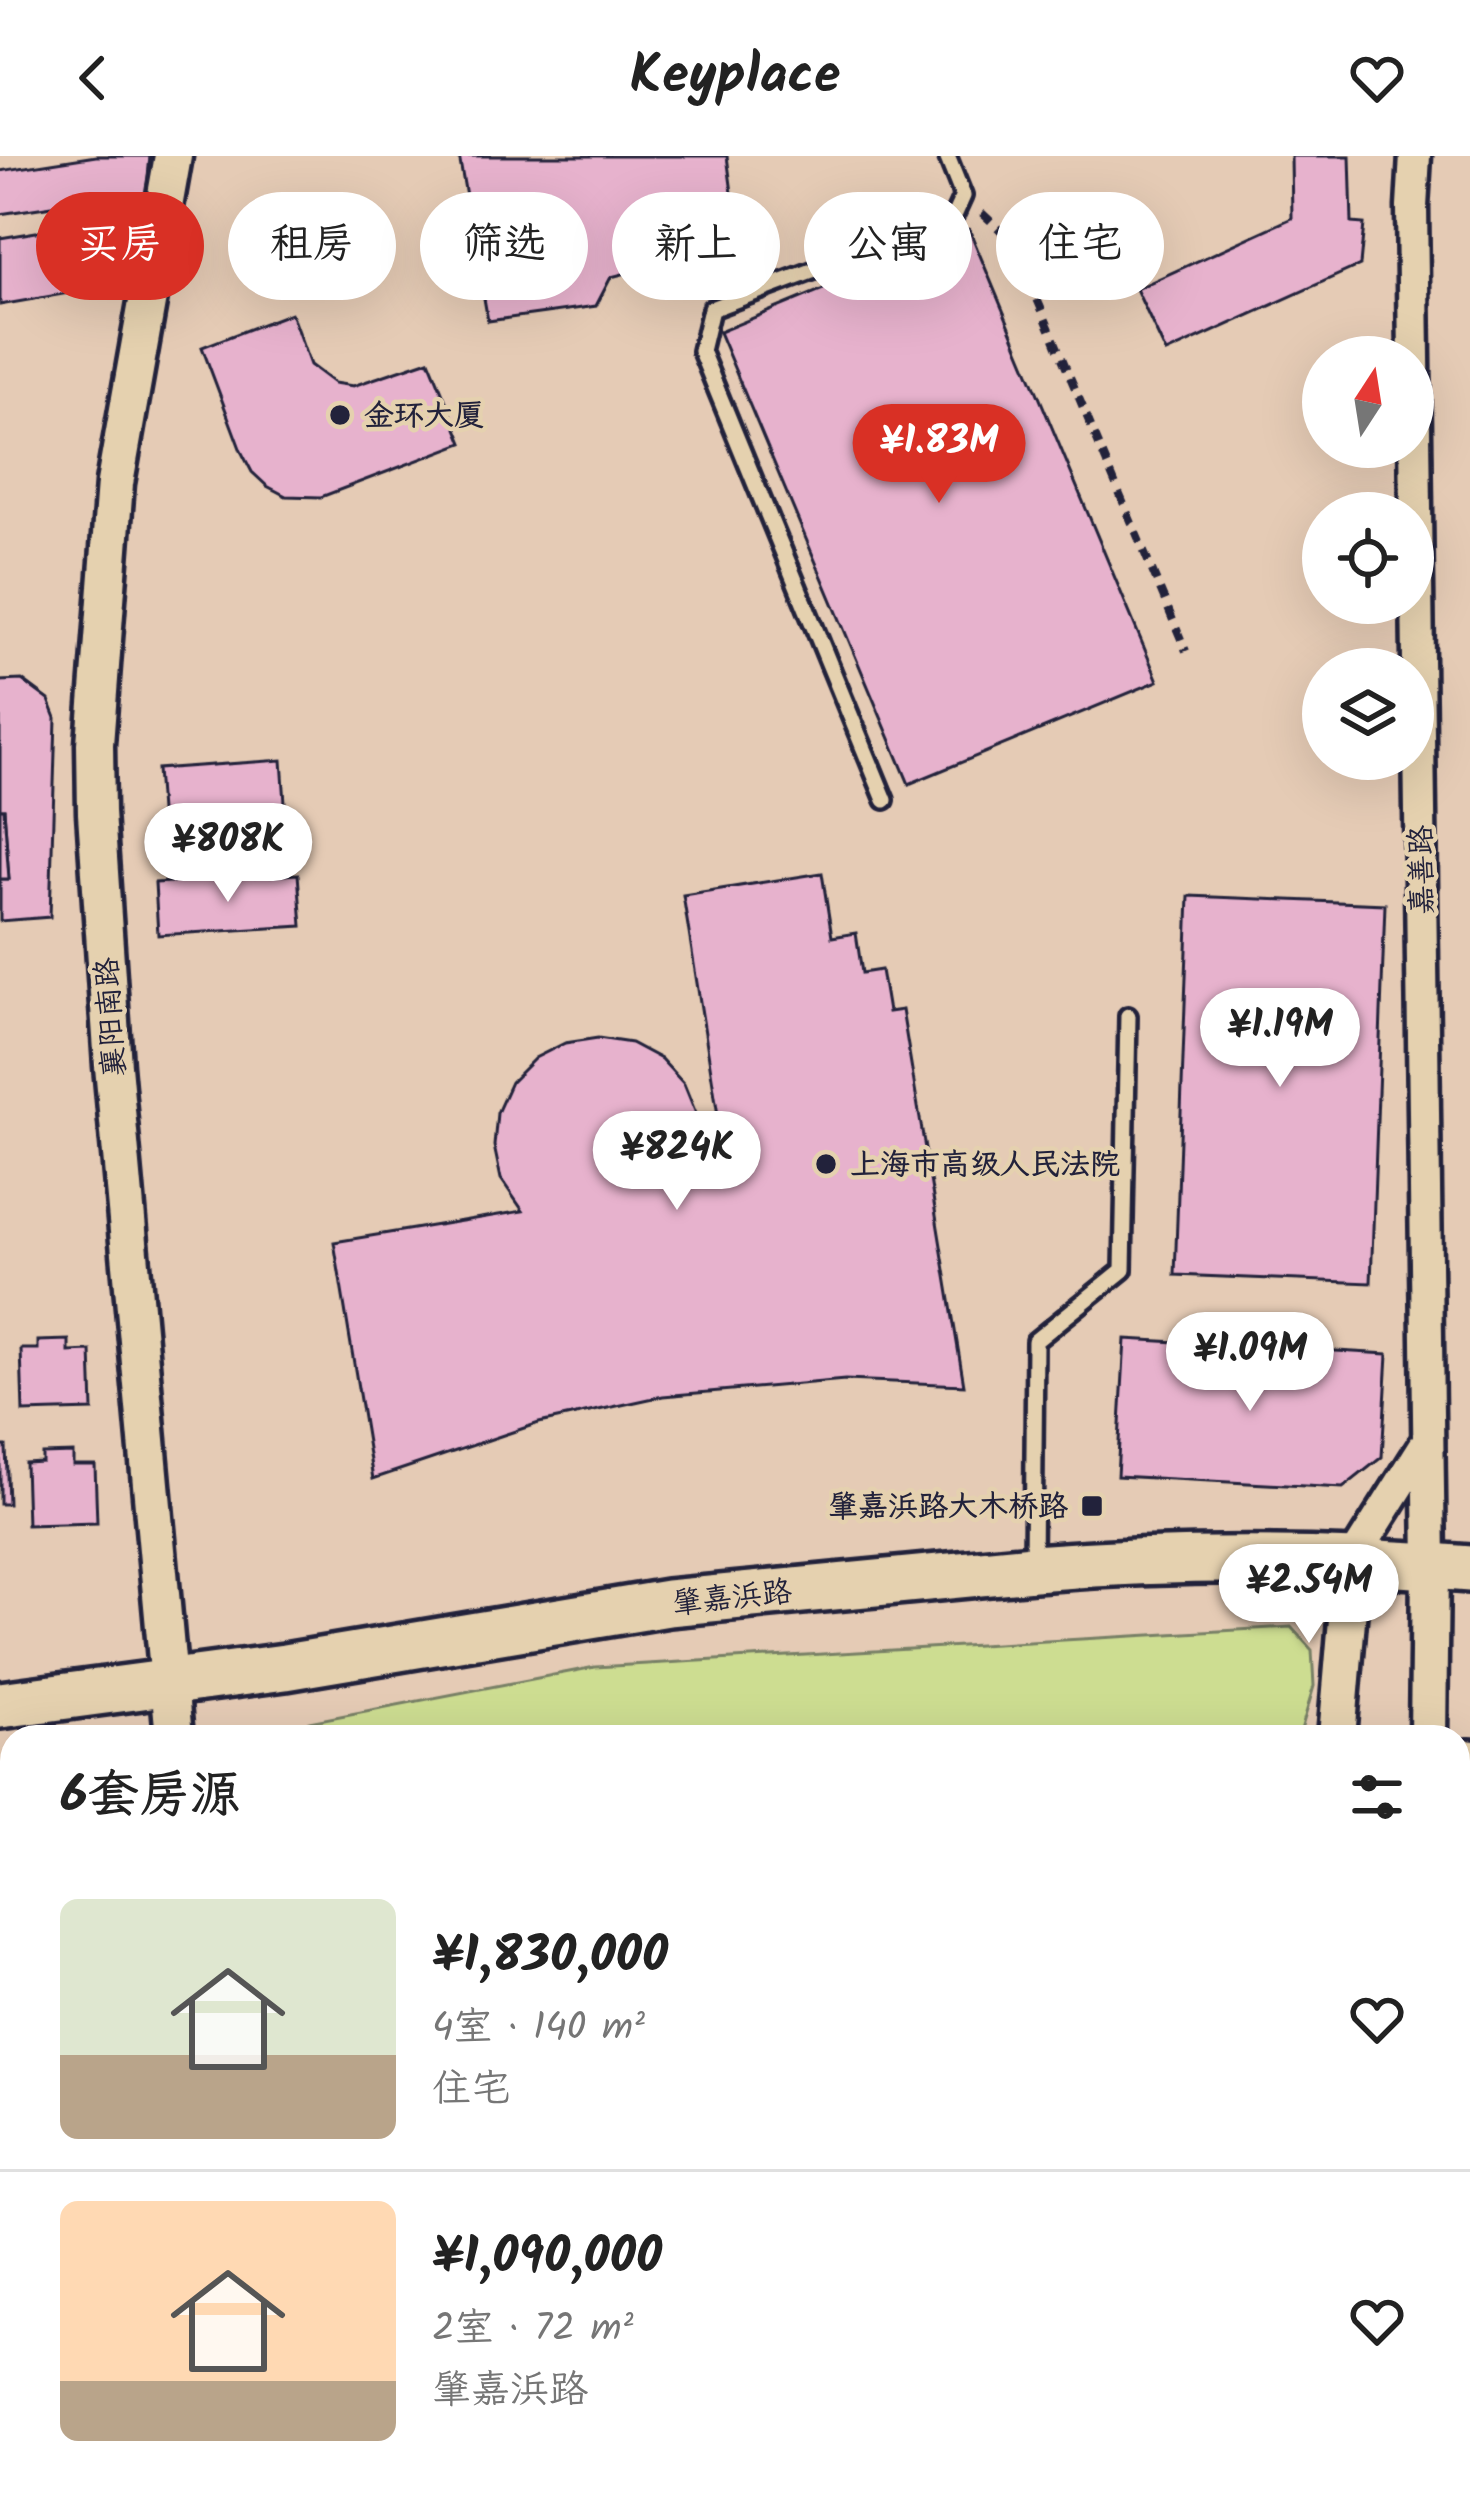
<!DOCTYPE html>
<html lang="zh">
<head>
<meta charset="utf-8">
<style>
  body { margin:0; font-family:Kalam,"LXGW WenKai TC",sans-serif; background:#f2f2f2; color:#222; height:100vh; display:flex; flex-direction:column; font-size:45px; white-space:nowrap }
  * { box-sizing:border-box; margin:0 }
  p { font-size:39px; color:#767676 }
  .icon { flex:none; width:66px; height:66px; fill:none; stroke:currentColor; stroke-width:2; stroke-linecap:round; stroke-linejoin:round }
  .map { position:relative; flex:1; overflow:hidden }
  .details { position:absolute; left:0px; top:1569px; width:1470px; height:768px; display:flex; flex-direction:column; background:#fff; border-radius:36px 36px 0 0; box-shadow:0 12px 48px #0002 }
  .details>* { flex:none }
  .top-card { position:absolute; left:36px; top:36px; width:1398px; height:108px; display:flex; gap:24px }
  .needle { width:78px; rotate:12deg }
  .controls { position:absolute; left:1302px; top:180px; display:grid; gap:24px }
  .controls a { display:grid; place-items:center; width:132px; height:132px; border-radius:50%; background:#fff; box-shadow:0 12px 48px #0002; font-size:60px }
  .price { position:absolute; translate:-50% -102px; padding:0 27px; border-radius:42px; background:#fff; color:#222; font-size:39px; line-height:78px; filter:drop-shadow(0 3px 6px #0008) }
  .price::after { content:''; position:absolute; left:50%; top:72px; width:36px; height:27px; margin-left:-18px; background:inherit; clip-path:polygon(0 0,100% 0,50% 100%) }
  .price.current { background:#d93025; color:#fff }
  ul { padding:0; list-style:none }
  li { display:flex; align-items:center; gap:36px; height:300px; padding:0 60px }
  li+li { border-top:3px solid #e0e0e0 }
  li span { display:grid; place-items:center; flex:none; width:336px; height:240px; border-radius:18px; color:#555 }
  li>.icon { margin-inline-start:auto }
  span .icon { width:144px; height:144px; fill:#fffc; stroke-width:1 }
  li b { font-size:51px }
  h2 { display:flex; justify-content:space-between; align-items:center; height:144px; padding:0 60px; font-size:51px }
  .pill { padding:0 42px; border-radius:54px; background:#fff; box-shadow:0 12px 48px #0002; font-size:42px; line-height:108px }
  .pill.current { background:#d93025; color:#fff }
  header { display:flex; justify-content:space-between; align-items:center; height:156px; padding:0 60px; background:#fff; font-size:54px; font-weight:600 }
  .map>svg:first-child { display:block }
  .built { fill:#e6c4bc }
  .green { fill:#cddd91; stroke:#788066; stroke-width:3 }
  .building { fill:#e7b2cd; stroke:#22223b; stroke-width:3 }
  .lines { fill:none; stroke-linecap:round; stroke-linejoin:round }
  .service-casing { stroke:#22223b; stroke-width:24 }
  .minor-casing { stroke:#22223b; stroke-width:39 }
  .tertiary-casing { stroke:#22223b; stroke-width:45 }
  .primary-casing { stroke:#22223b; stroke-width:54 }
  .path { stroke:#22223b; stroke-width:8; stroke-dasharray:12 9; stroke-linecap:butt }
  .service { stroke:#e5d1af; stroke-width:15 }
  .minor { stroke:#e5d1af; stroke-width:30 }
  .tertiary { stroke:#e5d1af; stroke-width:36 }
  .primary { stroke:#e5d1af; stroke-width:45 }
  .poi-dot { fill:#22223b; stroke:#e5d1af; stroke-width:4.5 }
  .labels { text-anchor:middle; stroke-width:9; stroke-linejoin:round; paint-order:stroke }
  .poi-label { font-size:30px; font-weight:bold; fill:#22223b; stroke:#e5d1af; text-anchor:start }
  .street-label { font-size:30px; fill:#22223b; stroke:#e5d1af }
</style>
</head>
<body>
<header><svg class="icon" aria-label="back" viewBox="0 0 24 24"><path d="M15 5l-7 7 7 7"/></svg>Keyplace<svg class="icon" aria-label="heart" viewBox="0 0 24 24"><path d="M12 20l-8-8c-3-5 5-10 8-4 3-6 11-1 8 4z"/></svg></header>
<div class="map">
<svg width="1470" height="2337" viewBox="0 0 1470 2337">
  <rect width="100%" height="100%" fill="#e5cbb5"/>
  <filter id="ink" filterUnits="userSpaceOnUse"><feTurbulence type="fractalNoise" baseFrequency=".00833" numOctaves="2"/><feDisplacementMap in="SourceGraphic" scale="24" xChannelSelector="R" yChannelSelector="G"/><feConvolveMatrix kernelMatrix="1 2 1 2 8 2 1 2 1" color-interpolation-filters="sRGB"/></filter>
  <g filter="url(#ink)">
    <path class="built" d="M 651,2325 L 1277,2325 L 1277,2337 L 652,2337 Z"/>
    <g class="green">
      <path d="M 1291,1471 L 1312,1494 L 1314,1530 L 1299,1581 L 261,1581 L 267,1574 L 595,1511 Z"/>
      <path d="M 12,1614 L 12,1716 L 0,1717 L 0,1615 Z"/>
    </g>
    <g class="building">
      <path d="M 96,0 L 150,0 L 138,125 L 0,149 L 0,82 L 78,69 L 72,47 L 0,58 L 0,15 Z"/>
      <path d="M 459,0 L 727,0 L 739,88 L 611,121 L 596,150 L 488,165 Z"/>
      <path d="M 1291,0 L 1350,0 L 1352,67 L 1364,68 L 1360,109 L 1166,197 L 1136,133 L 1292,62 Z"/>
      <path d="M 969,73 L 1158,525 L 909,628 L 719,176 Z"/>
      <path d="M 291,157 L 310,209 L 334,227 L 353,230 L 429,204 L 463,287 L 321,341 L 286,340 L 267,330 L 252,316 L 241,295 L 202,191 Z"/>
      <path d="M 22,524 L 49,544 L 56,562 L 50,761 L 0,765 L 0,723 L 9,723 L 4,653 L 0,653 L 0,525 Z"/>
      <path d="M 282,604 L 286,661 L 161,669 L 157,613 Z"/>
      <path d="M 0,653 L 4,653 L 9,723 L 0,723 Z"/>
      <path d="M 822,717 L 832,781 L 856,777 L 862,817 L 881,814 L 888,856 L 902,854 L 964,1229 L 845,1224 L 663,1240 L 539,1267 L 373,1323 L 334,1086 L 523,1055 L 501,1023 L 494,990 L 497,957 L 511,926 L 535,902 L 565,887 L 598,882 L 631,887 L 661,903 L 684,928 L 697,960 L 700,993 L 690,1028 L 728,1022 L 683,739 Z"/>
      <path d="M 298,718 L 302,770 L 158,779 L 155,727 Z"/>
      <path d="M 1189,740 L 1385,748 L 1371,1127 L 1175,1119 Z"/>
      <path d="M 1125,1183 L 1388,1198 L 1382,1301 L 1343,1332 L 1117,1320 Z"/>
      <path d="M 69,1184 L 69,1196 L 91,1195 L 93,1254 L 23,1256 L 21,1193 L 38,1193 L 38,1185 Z"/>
      <path d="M 0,1290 L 6,1290 L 8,1348 L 0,1348 Z"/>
      <path d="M 73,1297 L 73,1309 L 95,1309 L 97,1367 L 27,1369 L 25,1307 L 42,1306 L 42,1298 Z"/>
      <path d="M 0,1864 L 12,1864 L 12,1982 L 0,1983 Z"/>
      <path d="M 472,2325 L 593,2325 L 594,2337 L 473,2337 Z"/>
      <path d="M 712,2325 L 1227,2325 L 1226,2337 L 711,2337 Z"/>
    </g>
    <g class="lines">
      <defs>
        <g id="service">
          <path d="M 885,644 L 701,195 L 711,153 L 953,62 L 963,40 L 947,0"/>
          <path d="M 1033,1409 L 1035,1185 L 1123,1114 L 1128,860"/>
        </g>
        <g id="minor">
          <path d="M 1415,0 L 1412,51 L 1430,1410"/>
          <path d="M 1352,1405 L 1428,1284"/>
        </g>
        <g id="tertiary">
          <path d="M 173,0 L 115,327 L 95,588 L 96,657 L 113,910 L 174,1581"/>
          <path d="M 1337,1581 L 1352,1405"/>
          <path d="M 1428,1581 L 1430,1410"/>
          <path d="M 1323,2337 L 1323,2325"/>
          <path d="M 1422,2337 L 1423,2325"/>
        </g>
        <g id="primary">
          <path d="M 0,1549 L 285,1511 L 668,1447 L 1033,1412 C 1177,1401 1326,1401 1470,1413"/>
          <path d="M 1458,1608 L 1470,1607"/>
          <path d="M 0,1766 L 12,1765"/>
        </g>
      </defs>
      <use href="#service" class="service-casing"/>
      <use href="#minor" class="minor-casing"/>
      <use href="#tertiary" class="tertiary-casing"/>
      <use href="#primary" class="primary-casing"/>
      <path class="path" d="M 982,57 L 1013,86 L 1186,495"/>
      <use href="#service" class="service"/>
      <use href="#minor" class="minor"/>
      <use href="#tertiary" class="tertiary"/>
      <use href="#primary" class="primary"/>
    </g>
  </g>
  <g class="poi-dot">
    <circle cx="340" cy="259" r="12"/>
    <circle cx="826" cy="1008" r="12"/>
    <rect x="1080" y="1338" width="24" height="24" rx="6"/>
  </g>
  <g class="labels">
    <g class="poi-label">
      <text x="364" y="269">金环大厦</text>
      <text x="850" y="1018">上海市高级人民法院</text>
      <text x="1068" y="1360" text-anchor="end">肇嘉浜路大木桥路</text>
    </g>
    <g class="street-label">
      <text transform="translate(1421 714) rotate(-91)" y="10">嘉善路</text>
      <text transform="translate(110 861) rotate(-94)" y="10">襄阳南路</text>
      <text transform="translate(732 1441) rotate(-6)" y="10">肇嘉浜路</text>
    </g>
  </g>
</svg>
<div class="controls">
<a><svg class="needle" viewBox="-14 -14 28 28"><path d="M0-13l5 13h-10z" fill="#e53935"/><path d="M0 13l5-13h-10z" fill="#767676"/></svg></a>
<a><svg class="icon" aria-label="locate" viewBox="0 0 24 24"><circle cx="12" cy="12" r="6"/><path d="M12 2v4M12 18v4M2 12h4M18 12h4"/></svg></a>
<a><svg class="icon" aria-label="layers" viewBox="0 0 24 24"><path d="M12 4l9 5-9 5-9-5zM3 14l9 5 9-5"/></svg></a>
</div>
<b class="price current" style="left:939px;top:350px">¥1.83M</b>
<b class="price" style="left:228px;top:749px">¥808K</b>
<b class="price" style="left:1280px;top:934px">¥1.19M</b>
<b class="price" style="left:677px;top:1057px">¥824K</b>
<b class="price" style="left:1250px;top:1258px">¥1.09M</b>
<b class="price" style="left:1309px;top:1490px">¥2.54M</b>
<div class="top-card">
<a class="pill current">买房</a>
<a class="pill">租房</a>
<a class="pill">筛选</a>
<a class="pill">新上</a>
<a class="pill">公寓</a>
<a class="pill">住宅</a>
</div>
<section class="details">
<h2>6套房源<svg class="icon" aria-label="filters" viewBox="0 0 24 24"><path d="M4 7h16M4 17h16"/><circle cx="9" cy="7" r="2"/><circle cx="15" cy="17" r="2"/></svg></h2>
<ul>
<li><span style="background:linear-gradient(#dfe7d0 65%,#b9a48a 0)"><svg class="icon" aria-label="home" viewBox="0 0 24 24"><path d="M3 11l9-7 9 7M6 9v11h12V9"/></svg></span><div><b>¥1,830,000</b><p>4室 · 140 m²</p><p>住宅</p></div><svg class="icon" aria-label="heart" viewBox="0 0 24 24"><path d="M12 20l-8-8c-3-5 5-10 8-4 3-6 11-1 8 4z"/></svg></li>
<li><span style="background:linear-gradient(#ffd9b3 75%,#b9a48a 0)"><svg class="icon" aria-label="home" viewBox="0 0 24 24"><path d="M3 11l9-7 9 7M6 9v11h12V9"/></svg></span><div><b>¥1,090,000</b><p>2室 · 72 m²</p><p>肇嘉浜路</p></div><svg class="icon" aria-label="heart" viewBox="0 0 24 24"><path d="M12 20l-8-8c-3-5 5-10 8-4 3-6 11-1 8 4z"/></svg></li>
</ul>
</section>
</div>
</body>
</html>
